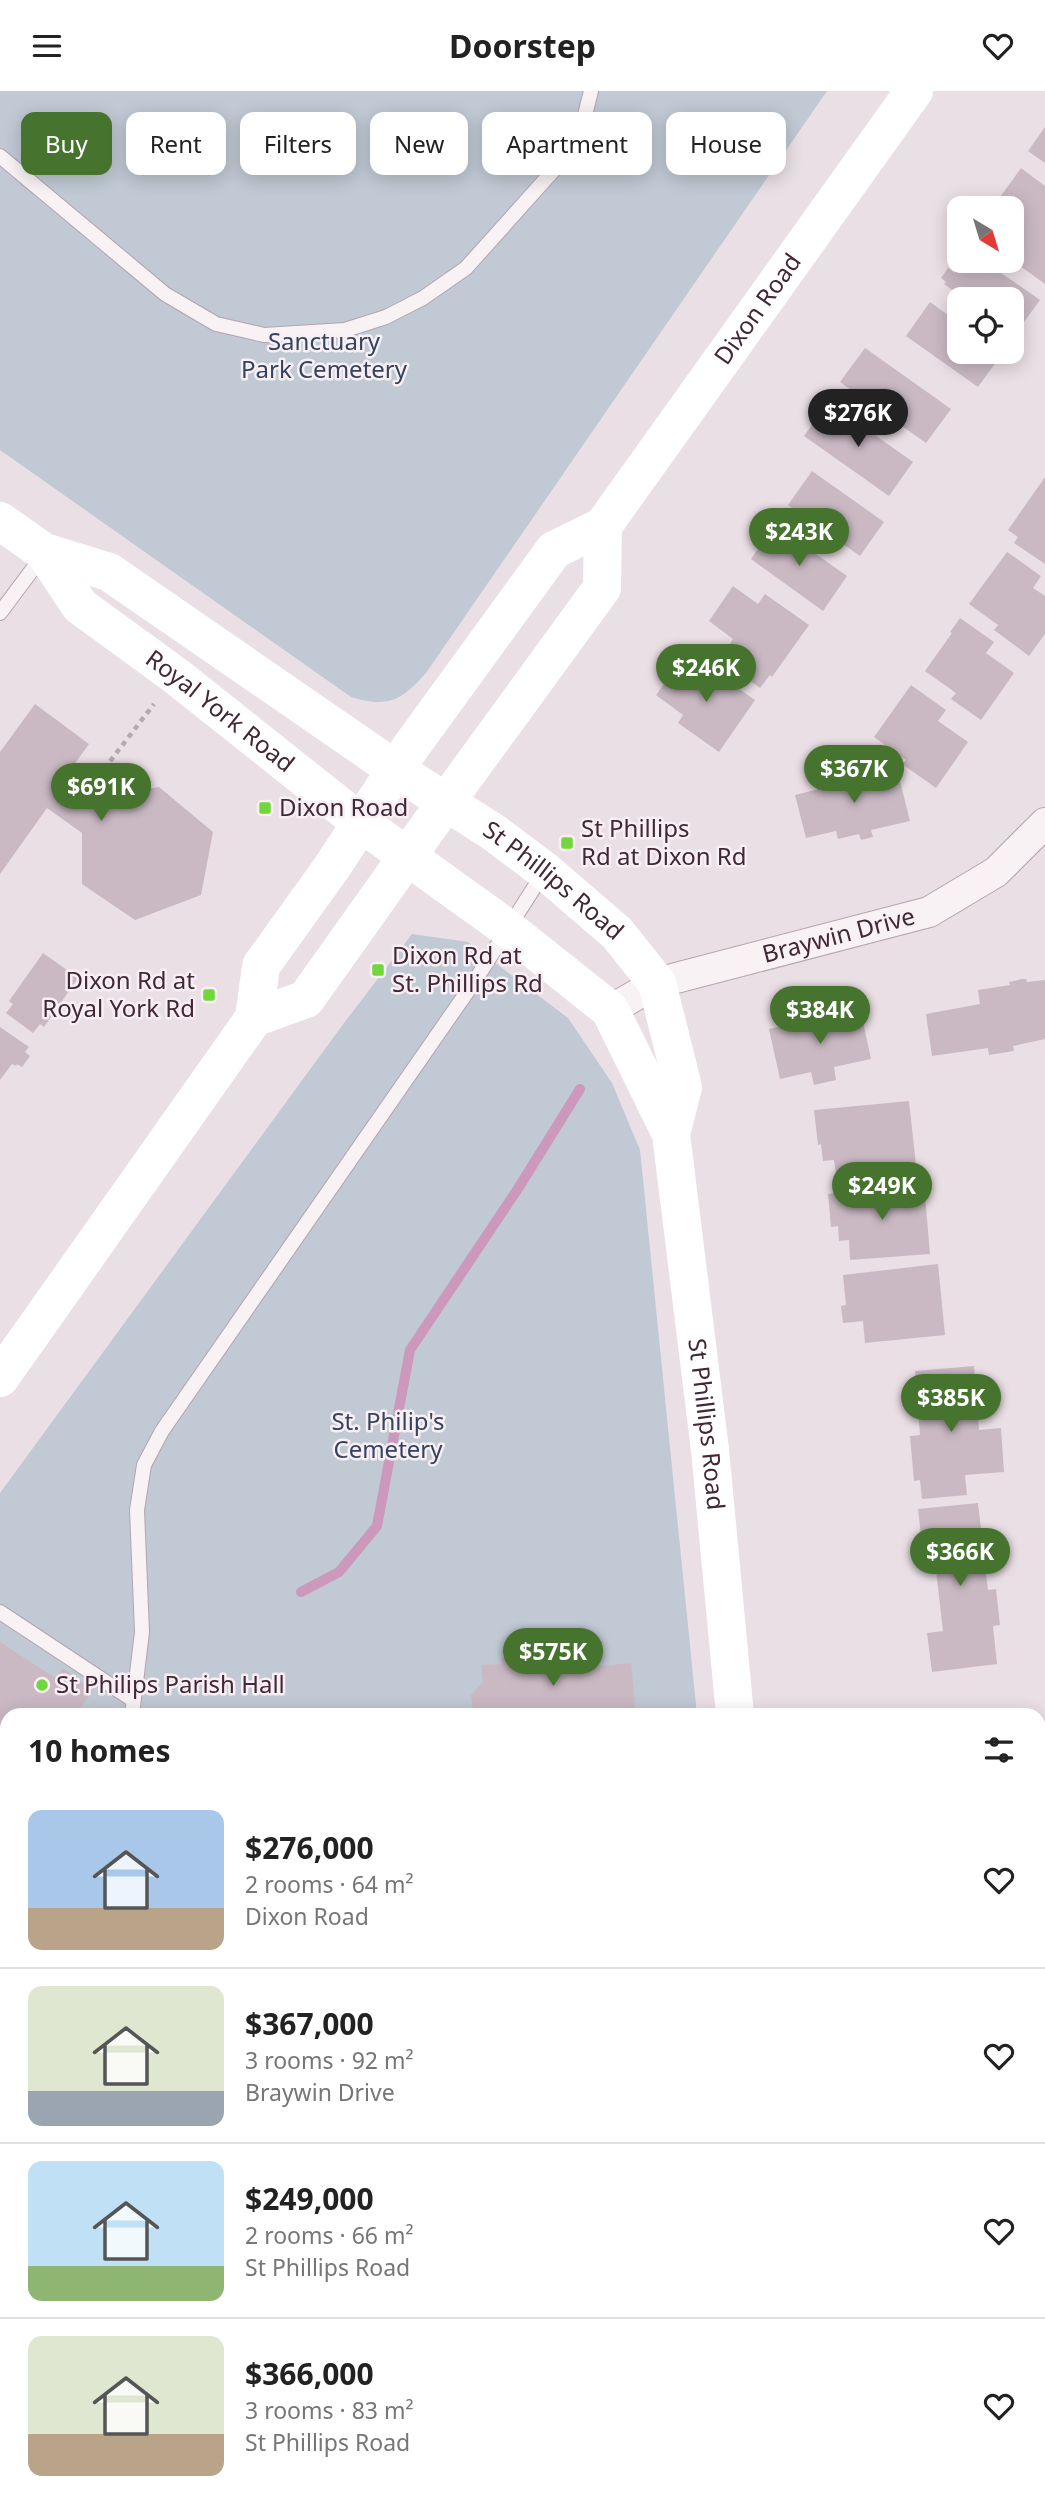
<!DOCTYPE html>
<html lang="en">
<head>
<meta charset="utf-8">
<style>
  body { margin:0; font-family:"Noto Sans",sans-serif; background:#f2f2f2; color:#222; height:100vh; display:flex; flex-direction:column; font-size:26px; white-space:nowrap }
  * { box-sizing:border-box; margin:0 }
  p { font-size:23px; color:#767676 }
  .icon { flex:none; width:38px; height:38px; fill:none; stroke:currentColor; stroke-width:2; stroke-linecap:round; stroke-linejoin:round }
  .map { position:relative; flex:1; overflow:hidden }
  .side { position:absolute; left:0px; top:1617px; width:1046px; height:800px; display:flex; flex-direction:column; background:#fff; border-radius:21px 21px 0 0; box-shadow:0 4px 18px #0003 }
  .side>* { flex:none }
  .banner { position:absolute; left:21px; top:21px; width:1004px; height:63px; display:flex; gap:14px }
  .needle { width:46px; rotate:142deg }
  .fabs { position:absolute; left:947px; top:105px; display:grid; gap:14px }
  .fabs a { display:grid; place-items:center; width:77px; height:77px; border-radius:14px; background:#fff; box-shadow:0 4px 18px #0003; font-size:35px }
  .price { position:absolute; translate:-50% -60px; padding:0 16px; border-radius:24px; background:#46732e; color:#fff; font-size:23px; line-height:46px; filter:drop-shadow(0 2px 4px #0008) }
  .price::after { content:''; position:absolute; left:50%; top:42px; width:21px; height:16px; margin-left:-10px; background:inherit; clip-path:polygon(0 0,100% 0,50% 100%) }
  .price.current { background:#222; color:#fff }
  ul { padding:0; list-style:none }
  li { display:flex; align-items:center; gap:21px; height:175px; padding:0 28px }
  li+li { border-top:2px solid #e0e0e0 }
  li span { display:grid; place-items:center; flex:none; width:196px; height:140px; border-radius:14px; color:#555 }
  li>.icon { margin-inline-start:auto }
  span .icon { width:84px; height:84px; fill:#fffc; stroke-width:1 }
  li b { font-size:30px }
  h2 { display:flex; justify-content:space-between; align-items:center; height:84px; padding:0 28px; font-size:30px }
  .chip { padding:0 24px; border-radius:14px; background:#fff; box-shadow:0 4px 18px #0003; font-size:24px; line-height:63px }
  .chip.current { background:#46732e; color:#fff }
  header { display:flex; justify-content:space-between; align-items:center; height:91px; padding:0 28px; background:#fff; font-size:32px; font-weight:700 }
  .map>svg:first-child { display:block }
  .green { fill:#c0c9d4 }
  .lines { fill:none; stroke-linecap:round; stroke-linejoin:round }
  .stream { stroke:#cc98bb; stroke-width:10 }
  .building { fill:#cab9c3 }
  .lane-casing { stroke:#b4a4ad; stroke-width:16 }
  .street-casing { stroke:#b4a4ad; stroke-width:32 }
  .path { stroke:#b6a9b0; stroke-width:4.5; stroke-dasharray:5 5; stroke-linecap:butt }
  .lane { stroke:#f8f2f5; stroke-width:14 }
  .street { stroke:#f8f2f5; stroke-width:30 }
  .secondary { stroke:#fff; stroke-width:38 }
  .poi-dot { fill:#72d63d; stroke:#f7eff4; stroke-width:2.5 }
  .labels { text-anchor:middle; stroke-width:5; stroke-linejoin:round; paint-order:stroke }
  .street-label { font-size:24px; fill:#422736; stroke:#f7eff4 }
  .park-label { font-size:24px; fill:#34445e; stroke:#f7eff4 }
  .poi-label { font-size:24px; fill:#422736; stroke:#f7eff4; text-anchor:start }
</style>
</head>
<body>
<header><svg class="icon" aria-label="menu" viewBox="0 0 24 24"><path d="M4 6h16M4 12h16M4 18h16"/></svg>Doorstep<svg class="icon" aria-label="heart" viewBox="0 0 24 24"><path d="M12 20l-8-8c-3-5 5-10 8-4 3-6 11-1 8 4z"/></svg></header>
<div class="map">
<svg width="1045" height="2416" viewBox="0 0 1045 2416">
  <rect width="100%" height="100%" fill="#eadfe5"/>
  <g class="green">
    <path d="M 0,0 L 827,0 L 426,582 C 401,610 388,617 351,606 L 0,359 Z"/>
    <path d="M 412,843 L 468,851 L 568,927 L 612,992 L 640,1059 L 697,1624 L 7,1624 L 7,1743 L 0,1738 L 0,1402 L 344,932 Z"/>
    <path d="M 1045,1835 L 1045,2416 L 791,2416 L 791,2410 L 1040,2410 L 1040,1837 Z"/>
  </g>
  <g class="lines">
    <path class="stream" d="M 301,1501 L 339,1481 L 377,1435 L 410,1259 L 519,1096 L 580,998"/>
  </g>
  <g class="building">
    <path d="M 1045,36 L 1045,72 L 1028,60 Z"/>
    <path d="M 1021,77 L 1045,95 L 1045,193 L 1012,169 L 1012,117 L 992,117 Z"/>
    <path d="M 959,165 L 959,170 L 984,170 L 1040,209 L 1015,243 L 1012,240 L 1012,208 L 965,208 L 944,193 L 946,191 L 941,187 L 948,177 L 955,182 L 958,177 L 953,174 Z"/>
    <path d="M 930,211 L 959,232 L 959,261 L 1002,263 L 978,296 L 906,245 Z"/>
    <path d="M 865,257 L 951,318 L 926,352 L 840,291 Z"/>
    <path d="M 828,311 L 913,371 L 889,405 L 804,345 Z"/>
    <path d="M 812,380 L 884,431 L 860,465 L 788,414 Z"/>
    <path d="M 1045,386 L 1045,473 L 1014,452 L 1018,446 L 1008,439 Z"/>
    <path d="M 775,434 L 847,485 L 823,520 L 751,468 Z"/>
    <path d="M 1007,461 L 1041,485 L 1033,497 L 1045,505 L 1045,543 L 1029,565 L 994,539 L 998,534 L 969,513 Z"/>
    <path d="M 733,495 L 758,513 L 765,503 L 809,534 L 772,586 L 770,584 L 760,597 L 731,576 L 740,564 L 728,556 L 733,548 L 709,530 Z"/>
    <path d="M 960,527 L 994,551 L 986,562 L 1014,582 L 981,629 L 951,608 L 956,602 L 925,580 L 952,542 L 950,541 Z"/>
    <path d="M 681,569 L 707,587 L 712,579 L 755,609 L 719,661 L 678,632 L 683,624 L 656,604 Z"/>
    <path d="M 911,594 L 946,619 L 938,630 L 968,651 L 936,697 L 902,673 L 906,669 L 874,646 Z"/>
    <path d="M 35,613 L 89,653 L 65,686 L 95,708 L 159,696 L 213,741 L 201,804 L 135,829 L 82,793 L 82,742 L 47,717 L 0,783 L 0,661 Z"/>
    <path d="M 897,678 L 910,730 L 871,739 L 873,746 L 861,749 L 859,743 L 838,748 L 836,740 L 806,747 L 795,704 L 827,696 L 825,689 L 860,680 L 861,687 Z"/>
    <path d="M 43,862 L 78,887 L 44,936 L 40,933 L 33,942 L 6,922 L 13,913 L 9,910 Z"/>
    <path d="M 1022,888 L 1026,888 L 1027,891 L 1045,889 L 1045,948 L 1013,955 L 1014,960 L 989,964 L 988,957 L 932,965 L 926,923 L 980,913 L 978,899 L 1010,894 L 1009,891 Z"/>
    <path d="M 860,917 L 871,968 L 834,976 L 836,989 L 814,994 L 811,981 L 780,988 L 769,938 Z"/>
    <path d="M 0,936 L 29,956 L 25,961 L 30,965 L 22,976 L 17,973 L 16,975 L 12,973 L 0,989 Z"/>
    <path d="M 909,1010 L 917,1083 L 856,1089 L 855,1087 L 837,1088 L 834,1069 L 823,1070 L 821,1053 L 818,1054 L 814,1019 Z"/>
    <path d="M 924,1093 L 930,1163 L 850,1169 L 849,1149 L 839,1150 L 838,1135 L 831,1136 L 828,1103 Z"/>
    <path d="M 938,1173 L 945,1244 L 865,1252 L 863,1230 L 843,1232 L 841,1215 L 846,1214 L 843,1184 Z"/>
    <path d="M 974,1275 L 979,1339 L 1001,1337 L 1004,1381 L 965,1384 L 967,1404 L 922,1408 L 920,1389 L 914,1390 L 910,1345 L 920,1344 L 915,1280 Z"/>
    <path d="M 978,1412 L 988,1499 L 996,1498 L 1000,1534 L 993,1535 L 997,1573 L 932,1581 L 927,1542 L 943,1540 L 934,1462 L 923,1463 L 918,1418 Z"/>
    <path d="M 0,1551 L 55,1587 L 63,1577 L 93,1600 L 75,1624 L 7,1624 L 7,1636 L 0,1632 Z"/>
    <path d="M 559,1562 L 561,1579 L 631,1572 L 636,1624 L 614,1624 L 613,1620 L 570,1624 L 477,1624 L 473,1622 L 471,1604 L 483,1591 L 481,1574 L 502,1573 L 501,1567 Z"/>
    <path d="M 7,1863 L 7,1900 L 0,1895 L 0,1873 Z"/>
    <path d="M 7,1941 L 7,1967 L 0,1962 L 0,1951 Z"/>
    <path d="M 0,2020 L 7,2025 L 7,2053 L 0,2048 Z"/>
    <path d="M 2,2060 L 7,2064 L 7,2134 L 0,2129 Z"/>
    <path d="M 289,2410 L 329,2410 L 330,2416 L 289,2416 Z"/>
    <path d="M 541,2410 L 632,2410 L 632,2416 L 542,2416 Z"/>
  </g>
  <g class="lines">
    <defs>
      <g id="lane">
        <path d="M 0,65 L 165,203 L 216,233 L 264,244 L 345,239 L 386,226 L 423,207 L 466,177 L 578,52 L 591,0"/>
        <path d="M 0,522 L 44,463"/>
        <path d="M 0,1521 L 133,1609"/>
        <path d="M 132,1624 L 142,1541 L 137,1419 L 144,1374 L 162,1340 L 474,891 L 544,781"/>
        <path d="M 1040,2403 L 1045,2396"/>
      </g>
      <g id="street">
        <path id="s1" d="M 610,919 L 657,892 L 929,821 L 996,781 L 1045,732"/>
        <path d="M 0,1788 L 7,1793"/>
        <path d="M 0,2356 L 7,2346"/>
        <path d="M 193,2416 L 205,2414"/>
      </g>
    </defs>
    <use href="#lane" class="lane-casing"/>
    <use href="#street" class="street-casing"/>
    <path class="path" d="M 98,686 L 154,613"/>
    <use href="#lane" class="lane"/>
    <use href="#street" class="street"/>
    <g class="secondary">
      <path id="s2" d="M 0,430 L 44,461 L 109,481 L 396,679 L 493,741 L 545,780 L 617,842 L 657,892 L 683,996 L 671,1043"/>
      <path id="s3" d="M 44,461 L 80,515 L 176,585 L 361,732 L 507,837 L 610,919 L 671,1043 L 710,1359 L 735,1624"/>
      <path d="M 254,927 L 306,908 L 446,711 L 602,497 L 603,435"/>
      <path id="s4" d="M 0,1287 L 254,927 L 261,875 L 332,776 L 410,657 L 554,459 L 603,435 L 914,0"/>
      <path d="M 733,2410 L 734,2416"/>
    </g>
  </g>
  <g class="poi-dot">
    <rect x="258" y="710" width="14" height="14" rx="3.5"/>
    <rect x="560" y="745" width="14" height="14" rx="3.5"/>
    <rect x="371" y="872" width="14" height="14" rx="3.5"/>
    <rect x="202" y="897" width="14" height="14" rx="3.5"/>
    <circle cx="42" cy="1594" r="7"/>
  </g>
  <g class="labels">
    <g class="street-label">
      <text dy="8" stroke="none"><textPath href="#s4" startOffset="1323">Dixon Road</textPath></text>
      <text dy="8" stroke="none"><textPath href="#s3" startOffset="240">Royal York Road</textPath></text>
      <text dy="8" stroke="none"><textPath href="#s2" startOffset="663">St Phillips Road</textPath></text>
      <text dy="8" stroke="none"><textPath href="#s1" startOffset="242">Braywin Drive</textPath></text>
      <text dy="8" stroke="none"><textPath href="#s3" startOffset="1162">St Phillips Road</textPath></text>
    </g>
    <g class="park-label">
      <text x="324" y="259">Sanctuary<tspan x="324" dy="28">Park Cemetery</tspan></text>
      <text x="388" y="1339">St. Philip's<tspan x="388" dy="28">Cemetery</tspan></text>
    </g>
    <g class="poi-label">
      <text x="279" y="725">Dixon Road</text>
      <text x="581" y="746">St Phillips<tspan x="581" dy="28">Rd at Dixon Rd</tspan></text>
      <text x="392" y="873">Dixon Rd at<tspan x="392" dy="28">St. Phillips Rd</tspan></text>
      <text x="195" y="898" text-anchor="end">Dixon Rd at<tspan x="195" dy="28">Royal York Rd</tspan></text>
      <text x="56" y="1602">St Philips Parish Hall</text>
    </g>
  </g>
</svg>
<div class="fabs">
<a><svg class="needle" viewBox="-14 -14 28 28"><path d="M0-13l5 13h-10z" fill="#e53935"/><path d="M0 13l5-13h-10z" fill="#767676"/></svg></a>
<a><svg class="icon" aria-label="locate" viewBox="0 0 24 24"><circle cx="12" cy="12" r="6"/><path d="M12 2v4M12 18v4M2 12h4M18 12h4"/></svg></a>
</div>
<b class="price current" style="left:858px;top:358px">$276K</b>
<b class="price" style="left:799px;top:477px">$243K</b>
<b class="price" style="left:706px;top:613px">$246K</b>
<b class="price" style="left:854px;top:714px">$367K</b>
<b class="price" style="left:101px;top:732px">$691K</b>
<b class="price" style="left:820px;top:955px">$384K</b>
<b class="price" style="left:882px;top:1131px">$249K</b>
<b class="price" style="left:951px;top:1343px">$385K</b>
<b class="price" style="left:960px;top:1497px">$366K</b>
<b class="price" style="left:553px;top:1597px">$575K</b>
<div class="banner">
<a class="chip current">Buy</a>
<a class="chip">Rent</a>
<a class="chip">Filters</a>
<a class="chip">New</a>
<a class="chip">Apartment</a>
<a class="chip">House</a>
</div>
<section class="side">
<h2>10 homes<svg class="icon" aria-label="filters" viewBox="0 0 24 24"><path d="M4 7h16M4 17h16"/><circle cx="9" cy="7" r="2"/><circle cx="15" cy="17" r="2"/></svg></h2>
<ul>
<li><span style="background:linear-gradient(#a9c7e8 70%,#b9a48a 0)"><svg class="icon" aria-label="home" viewBox="0 0 24 24"><path d="M3 11l9-7 9 7M6 9v11h12V9"/></svg></span><div><b>$276,000</b><p>2 rooms · 64 m²</p><p>Dixon Road</p></div><svg class="icon" aria-label="heart" viewBox="0 0 24 24"><path d="M12 20l-8-8c-3-5 5-10 8-4 3-6 11-1 8 4z"/></svg></li>
<li><span style="background:linear-gradient(#dfe7d0 75%,#9aa5b1 0)"><svg class="icon" aria-label="home" viewBox="0 0 24 24"><path d="M3 11l9-7 9 7M6 9v11h12V9"/></svg></span><div><b>$367,000</b><p>3 rooms · 92 m²</p><p>Braywin Drive</p></div><svg class="icon" aria-label="heart" viewBox="0 0 24 24"><path d="M12 20l-8-8c-3-5 5-10 8-4 3-6 11-1 8 4z"/></svg></li>
<li><span style="background:linear-gradient(#bfe0f5 75%,#8fb573 0)"><svg class="icon" aria-label="home" viewBox="0 0 24 24"><path d="M3 11l9-7 9 7M6 9v11h12V9"/></svg></span><div><b>$249,000</b><p>2 rooms · 66 m²</p><p>St Phillips Road</p></div><svg class="icon" aria-label="heart" viewBox="0 0 24 24"><path d="M12 20l-8-8c-3-5 5-10 8-4 3-6 11-1 8 4z"/></svg></li>
<li><span style="background:linear-gradient(#dfe7d0 70%,#b9a48a 0)"><svg class="icon" aria-label="home" viewBox="0 0 24 24"><path d="M3 11l9-7 9 7M6 9v11h12V9"/></svg></span><div><b>$366,000</b><p>3 rooms · 83 m²</p><p>St Phillips Road</p></div><svg class="icon" aria-label="heart" viewBox="0 0 24 24"><path d="M12 20l-8-8c-3-5 5-10 8-4 3-6 11-1 8 4z"/></svg></li>
</ul>
</section>
</div>
</body>
</html>
